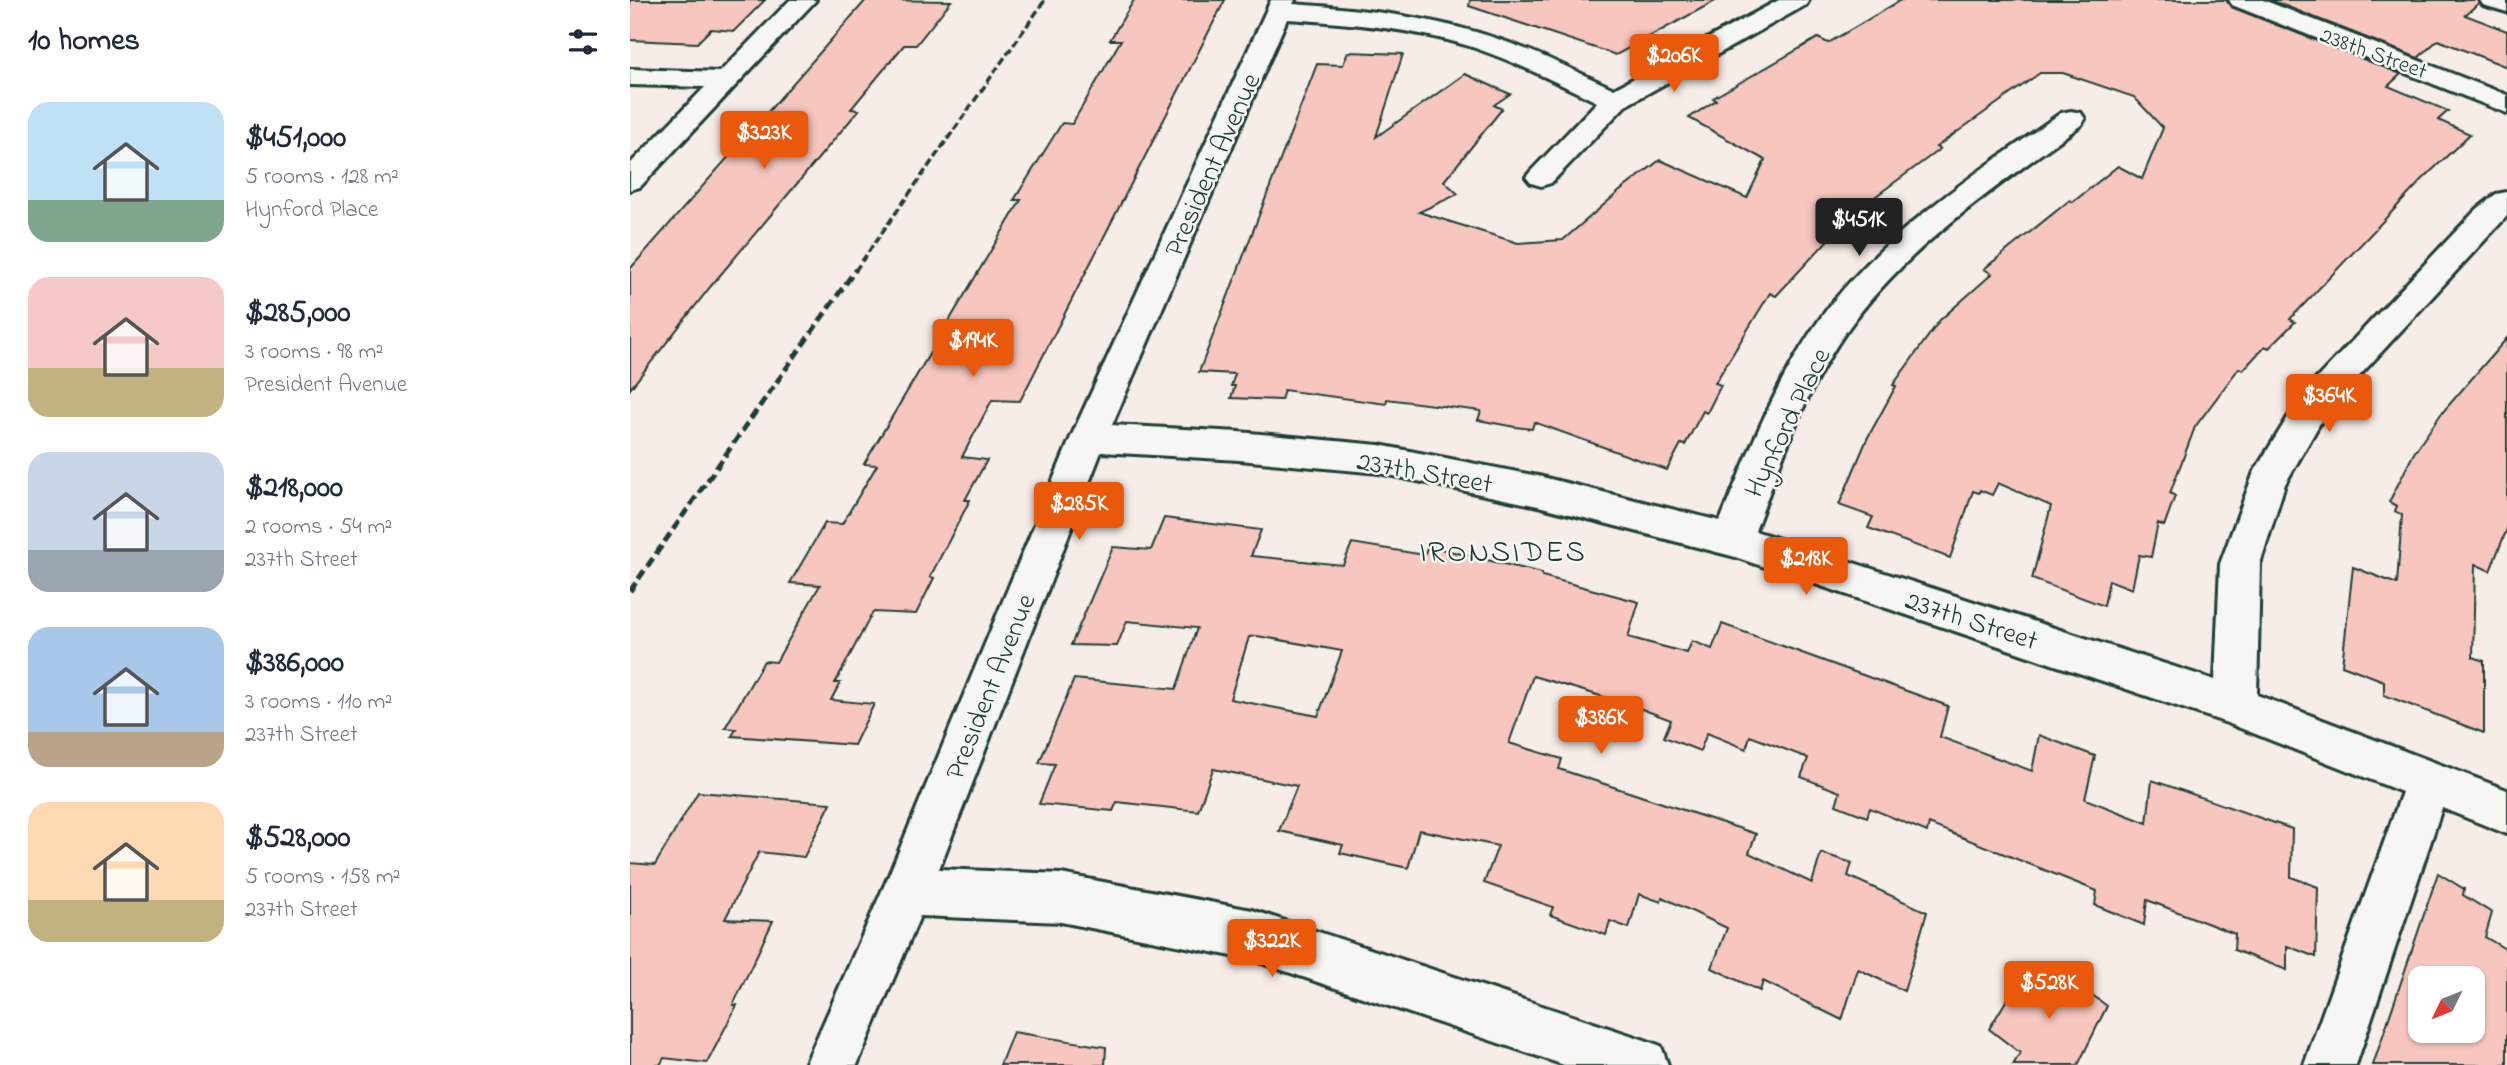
<!DOCTYPE html>
<html lang="en">
<head>
<meta charset="utf-8">
<style>
  body { margin:0; font-family:"Indie Flower",sans-serif; background:#f2f2f3; color:#1f2937; height:100vh; display:flex; flex-direction:column; font-size:26px; white-space:nowrap }
  * { box-sizing:border-box; margin:0 }
  p { font-size:23px; color:#747a83 }
  .icon { flex:none; width:38px; height:38px; fill:none; stroke:currentColor; stroke-width:2; stroke-linecap:round; stroke-linejoin:round }
  .map { position:relative; flex:1; overflow:hidden }
  .sheet { display:flex; flex-direction:column; background:#fff; width:630px }
  .sheet>* { flex:none }
  .needle { width:46px; rotate:227deg }
  .tools { position:absolute; left:1778px; top:966px; display:grid; gap:14px }
  .tools a { display:grid; place-items:center; width:77px; height:77px; border-radius:14px; background:#fff; box-shadow:0 2px 5px #0004; font-size:35px }
  .price { position:absolute; translate:-50% -60px; padding:0 16px; border-radius:7px; background:#ea580c; color:#fff; font-size:23px; line-height:46px; filter:drop-shadow(0 2px 4px #0008) }
  .price::after { content:''; position:absolute; left:50%; top:42px; width:21px; height:16px; margin-left:-10px; background:inherit; clip-path:polygon(0 0,100% 0,50% 100%) }
  .price.active { background:#222; color:#fff }
  ul { padding:0; list-style:none }
  li { display:flex; align-items:center; gap:21px; height:175px; padding:0 28px }
  li span { display:grid; place-items:center; flex:none; width:196px; height:140px; border-radius:21px; color:#555 }
  li>.icon { margin-inline-start:auto }
  span .icon { width:84px; height:84px; fill:#fffc; stroke-width:1 }
  li b { font-size:30px }
  h2 { display:flex; justify-content:space-between; align-items:center; height:84px; padding:0 28px; font-size:30px }
  main { display:flex; flex:1; min-height:0 }
  .map>svg:first-child { display:block }
  .building { fill:#f7c7bf; stroke:#1f3d34; stroke-width:2; fill-rule:evenodd }
  .lines { fill:none; stroke-linecap:round; stroke-linejoin:round }
  .minor-casing { stroke:#1f3d34; stroke-width:6 }
  .minor { fill:#f6f6f2; fill-rule:evenodd }
  .rail-far1 { stroke:#1f3d34; stroke-width:3.5; stroke-dasharray:8 3.5; stroke-linecap:butt }
  .rail { stroke:#1f3d34; stroke-width:5; stroke-dasharray:10 5; stroke-linecap:butt }
  .labels { text-anchor:middle; stroke-width:5; stroke-linejoin:round; paint-order:stroke }
  .far-street-label { font-size:23px; fill:#1f3d34; stroke:#f6f6f2 }
  .street-label { font-size:28px; fill:#1f3d34; stroke:#f6f6f2 }
  .neighbourhood-label { font-size:30px; letter-spacing:2px; fill:#1f3d34; stroke:#f6f6f2 }
</style>
</head>
<body>
<main>
<section class="sheet">
<h2>10 homes<svg class="icon" aria-label="filters" viewBox="0 0 24 24"><path d="M4 7h16M4 17h16"/><circle cx="9" cy="7" r="2"/><circle cx="15" cy="17" r="2"/></svg></h2>
<ul>
<li><span style="background:linear-gradient(#bfe0f5 70%,#7fa58c 0)"><svg class="icon" aria-label="home" viewBox="0 0 24 24"><path d="M3 11l9-7 9 7M6 9v11h12V9"/></svg></span><div><b>$451,000</b><p>5 rooms · 128 m²</p><p>Hynford Place</p></div></li>
<li><span style="background:linear-gradient(#f6c9c9 65%,#c2b280 0)"><svg class="icon" aria-label="home" viewBox="0 0 24 24"><path d="M3 11l9-7 9 7M6 9v11h12V9"/></svg></span><div><b>$285,000</b><p>3 rooms · 98 m²</p><p>President Avenue</p></div></li>
<li><span style="background:linear-gradient(#c9d6e8 70%,#9aa5b1 0)"><svg class="icon" aria-label="home" viewBox="0 0 24 24"><path d="M3 11l9-7 9 7M6 9v11h12V9"/></svg></span><div><b>$218,000</b><p>2 rooms · 54 m²</p><p>237th Street</p></div></li>
<li><span style="background:linear-gradient(#a9c7e8 75%,#b9a48a 0)"><svg class="icon" aria-label="home" viewBox="0 0 24 24"><path d="M3 11l9-7 9 7M6 9v11h12V9"/></svg></span><div><b>$386,000</b><p>3 rooms · 110 m²</p><p>237th Street</p></div></li>
<li><span style="background:linear-gradient(#ffd9b3 70%,#c2b280 0)"><svg class="icon" aria-label="home" viewBox="0 0 24 24"><path d="M3 11l9-7 9 7M6 9v11h12V9"/></svg></span><div><b>$528,000</b><p>5 rooms · 158 m²</p><p>237th Street</p></div></li>
</ul>
</section>
<div class="map">
<svg width="1877" height="1065" viewBox="0 0 1877 1065">
  <rect width="100%" height="100%" fill="#f6ede8"/>
  <filter id="ink" filterUnits="userSpaceOnUse"><feTurbulence type="fractalNoise" baseFrequency=".0143" numOctaves="2"/><feDisplacementMap in="SourceGraphic" scale="14" xChannelSelector="R" yChannelSelector="G"/><feConvolveMatrix kernelMatrix="1 2 1 2 8 2 1 2 1" color-interpolation-filters="sRGB"/></filter>
  <g filter="url(#ink)">
    <g class="building">
      <path d="M 0,0 L 135,0 L 104,31 L 81,29 L 67,43 L 0,40 Z"/>
      <path d="M 236,0 L 321,1 L 286,45 L 274,45 L 221,109 L 229,110 L 81,286 L 0,389 L 0,269 Z"/>
      <path d="M 504,0 L 595,0 L 390,401 L 362,400 L 332,457 L 357,460 L 335,500 L 340,500 L 300,577 L 304,578 L 286,614 L 243,612 L 205,683 L 210,683 L 201,700 L 244,704 L 224,745 L 102,736 L 106,729 L 95,728 L 134,661 L 146,662 L 190,585 L 160,583 L 195,523 L 212,524 L 247,465 L 234,464 L 391,200 L 384,200 L 432,123 L 442,124 L 491,40 L 480,40 Z"/>
      <path d="M 840,0 L 1087,0 L 986,55 L 839,6 Z"/>
      <path d="M 1271,0 L 1596,0 L 1601,7 L 1771,74 L 1758,86 L 1818,111 L 1808,120 L 1840,134 L 1793,179 L 1660,319 L 1665,322 L 1639,348 L 1635,346 L 1613,370 L 1609,368 L 1565,427 L 1540,493 L 1545,496 L 1534,526 L 1528,523 L 1521,557 L 1509,555 L 1502,589 L 1479,580 L 1474,606 L 1402,579 L 1421,506 L 1368,483 L 1362,495 L 1350,490 L 1349,493 L 1343,491 L 1320,558 L 1238,528 L 1243,517 L 1209,505 L 1237,439 L 1266,386 L 1263,385 L 1310,320 L 1362,274 L 1354,269 L 1440,200 L 1443,202 L 1488,166 L 1512,179 L 1533,128 L 1504,97 L 1433,73 L 1410,73 L 1306,147 L 1310,149 L 1238,202 L 1243,204 L 1215,229 L 1211,226 L 1146,296 L 1140,293 L 1085,383 L 1091,385 L 1077,413 L 1073,411 L 1055,445 L 1051,444 L 1037,470 L 904,422 L 902,429 L 885,427 L 848,420 L 851,411 L 757,399 L 756,404 L 654,390 L 651,400 L 601,398 L 605,386 L 601,386 L 605,374 L 569,372 L 687,64 L 713,65 L 718,52 L 773,54 L 746,137 L 835,74 L 880,94 L 864,105 L 872,109 L 814,181 L 828,194 L 789,212 L 888,243 L 933,240 L 991,190 L 1030,160 L 1117,198 L 1135,160 L 1059,118 L 1086,100 L 1083,98 L 1188,38 L 1198,43 Z"/>
      <path d="M 1640,0 L 1847,0 L 1849,3 L 1835,15 L 1877,31 L 1877,67 L 1808,40 L 1788,58 Z"/>
      <path d="M 1877,338 L 1877,529 L 1860,571 L 1845,564 L 1843,657 L 1854,661 L 1854,733 L 1754,695 L 1754,681 L 1712,665 L 1723,567 L 1767,584 L 1772,515 L 1765,511 L 1767,506 L 1759,502 L 1784,453 L 1811,414 Z"/>
      <path d="M 534,518 L 631,530 L 621,556 L 713,565 L 722,543 L 794,555 L 798,546 L 912,573 L 912,576 L 1009,602 L 998,637 L 1057,653 L 1062,641 L 1082,649 L 1092,624 L 1318,706 L 1310,737 L 1402,771 L 1409,735 L 1465,756 L 1455,799 L 1517,823 L 1522,780 L 1662,829 L 1661,877 L 1688,887 L 1686,957 L 1657,946 L 1657,970 L 1604,950 L 1605,934 L 1517,900 L 1514,925 L 1465,905 L 1467,891 L 1299,824 L 1297,832 L 1240,808 L 1237,817 L 1206,805 L 1210,792 L 1171,777 L 1178,758 L 1120,736 L 1116,749 L 1077,733 L 1070,751 L 1034,737 L 1041,720 L 1001,705 L 903,676 L 879,743 L 932,759 L 929,769 L 1126,834 L 1119,853 L 1182,883 L 1191,853 L 1222,863 L 1218,876 L 1297,912 L 1274,991 L 1228,969 L 1212,1020 L 1133,981 L 1130,991 L 1082,968 L 1097,928 L 1032,897 L 1031,902 L 1009,894 L 999,928 L 980,921 L 976,935 L 920,915 L 923,907 L 854,883 L 868,846 L 789,830 L 778,868 L 710,853 L 713,845 L 649,831 L 667,786 L 583,769 L 568,811 L 487,802 L 483,811 L 409,804 L 425,764 L 409,763 L 444,679 L 546,689 L 567,628 L 497,621 L 487,646 L 441,645 L 483,547 L 521,550 ZM 627,636 L 712,651 L 688,716 L 600,699 L 619,637 Z"/>
      <path d="M 68,792 L 201,803 L 174,857 L 129,852 L 95,919 L 143,921 L 103,1005 L 107,1005 L 77,1063 L 34,1058 L 30,1065 L 0,1065 L 0,863 L 25,865 Z"/>
      <path d="M 1808,873 L 1834,889 L 1833,895 L 1862,913 L 1855,937 L 1877,950 L 1877,1065 L 1743,1065 ZM 1790,978 L 1843,978 L 1843,1031 L 1790,1031 Z"/>
      <path d="M 1395,970 L 1423,990 L 1433,973 L 1477,1006 L 1448,1065 L 1383,1065 L 1390,1053 L 1359,1029 Z"/>
      <path d="M 383,1032 L 476,1047 L 475,1065 L 370,1065 Z"/>
    </g>
    <g class="lines">
      <defs>
        <g id="minor">
          <path d="M 160,0 L 186,0 L 10,187 L 0,190 L 0,164 L 75,87 L 0,85 L 0,69 L 90,72 Z"/>
          <path d="M 641,0 L 665,0 L 663,4 C 734,9 804,17 871,40 C 910,53 947,72 984,89 L 1149,0 L 1179,0 L 1176,5 L 995,106 L 921,183 L 911,186 L 901,183 L 896,177 L 901,171 L 967,102 C 925,82 883,60 839,46 C 780,28 718,23 657,19 L 482,425 L 609,432 L 749,445 L 908,476 L 1090,521 C 1119,451 1147,378 1192,316 C 1254,232 1347,173 1431,113 L 1441,111 L 1451,113 L 1455,119 L 1451,125 C 1368,186 1275,247 1215,333 C 1174,392 1150,464 1125,531 L 1585,680 L 1590,564 L 1624,472 L 1673,393 L 1846,210 L 1866,194 L 1877,192 L 1877,216 L 1697,411 L 1655,484 L 1630,564 L 1627,695 L 1877,790 L 1877,834 L 1812,808 L 1726,1065 L 1674,1065 L 1772,792 L 1600,724 L 1102,556 L 908,506 L 749,473 L 609,460 L 471,452 L 309,869 L 431,874 L 622,910 L 1012,1039 L 1031,1046 L 1038,1065 L 934,1065 L 622,960 L 431,922 L 290,916 L 227,1065 L 175,1065 L 259,875 L 441,437 Z"/>
          <path d="M 1599,0 L 1633,0 L 1877,95 L 1877,113 L 1602,5 Z"/>
          <path d="M 1850,0 L 1877,0 L 1877,12 L 1853,5 Z"/>
        </g>
      </defs>
      <use href="#minor" class="minor-casing"/>
      <use href="#minor" class="minor"/>
      <path class="rail-far1" d="M 225,271 L 415,0"/>
      <path class="rail" d="M 0,591 L 226,269"/>
    </g>
  </g>
  <g class="labels">
    <g class="far-street-label">
      <text transform="translate(1744 52) rotate(20)" y="8">238th Street</text>
    </g>
    <g class="street-label">
      <text transform="translate(581 164) rotate(-66)" y="10">President Avenue</text>
      <text transform="translate(1156 422) rotate(-64)" y="10">Hynford Place</text>
      <text transform="translate(795 471) rotate(10)" y="10">237th Street</text>
      <text transform="translate(1342 619) rotate(18)" y="10">237th Street</text>
      <text transform="translate(359 686) rotate(-68)" y="10">President Avenue</text>
    </g>
    <g class="neighbourhood-label">
      <text x="873" y="561">IRONSIDES</text>
    </g>
  </g>
</svg>
<div class="tools">
<a><svg class="needle" viewBox="-14 -14 28 28"><path d="M0-13l5 13h-10z" fill="#e53935"/><path d="M0 13l5-13h-10z" fill="#747a83"/></svg></a>
</div>
<b class="price" style="left:1044px;top:94px">$206K</b>
<b class="price" style="left:134px;top:171px">$323K</b>
<b class="price active" style="left:1229px;top:258px">$451K</b>
<b class="price" style="left:343px;top:379px">$194K</b>
<b class="price" style="left:1699px;top:434px">$364K</b>
<b class="price" style="left:449px;top:542px">$285K</b>
<b class="price" style="left:1176px;top:597px">$218K</b>
<b class="price" style="left:971px;top:756px">$386K</b>
<b class="price" style="left:642px;top:979px">$322K</b>
<b class="price" style="left:1419px;top:1021px">$528K</b>
</div>
</main>
</body>
</html>
